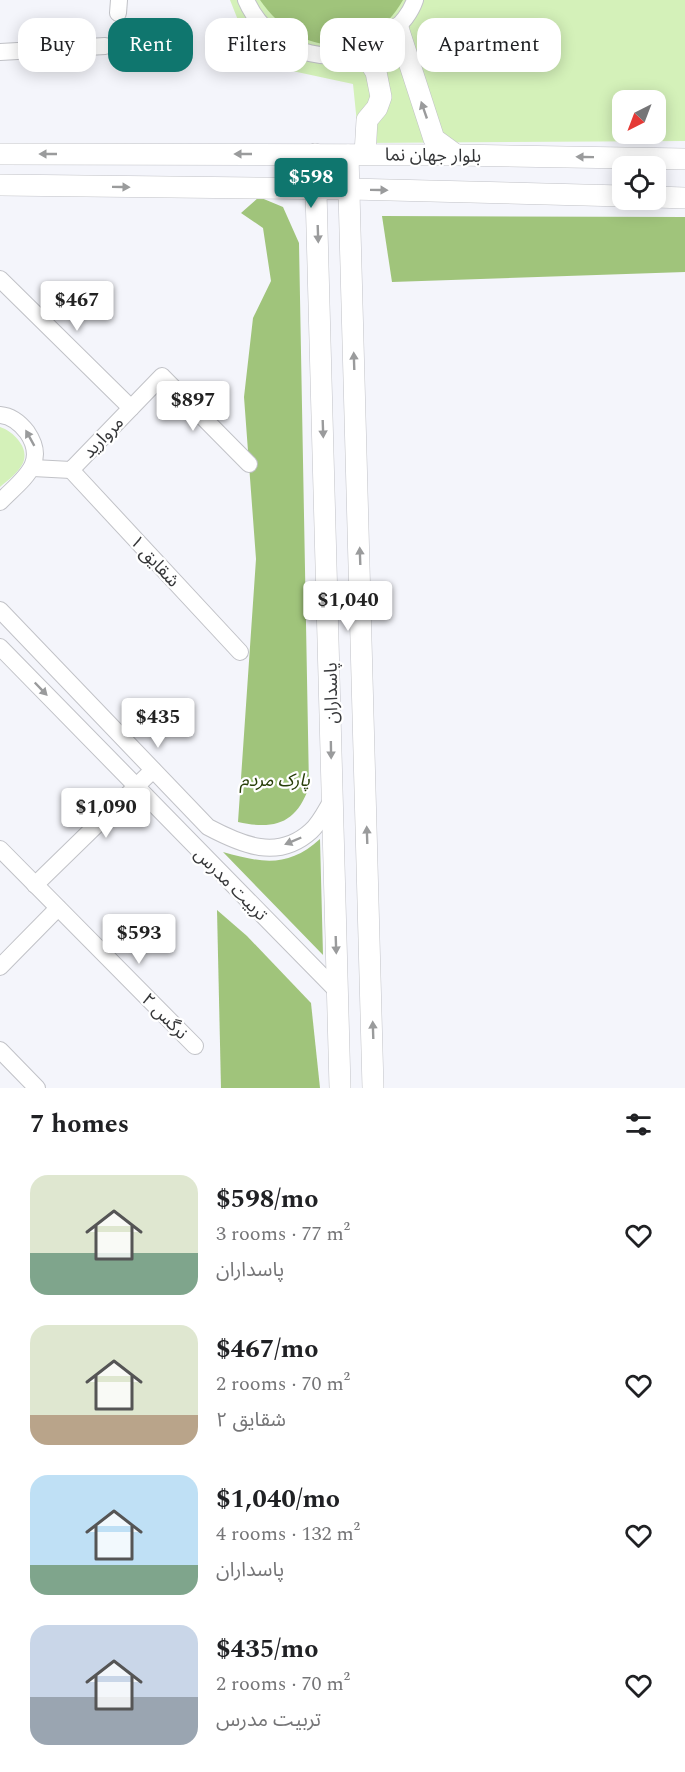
<!DOCTYPE html>
<html lang="en">
<head>
<meta charset="utf-8">
<style>
  body { margin:0; font-family:Spectral,"Noto Sans Arabic",serif; background:#f6f6f6; color:#202124; height:100vh; display:flex; flex-direction:column; font-size:22px; white-space:nowrap }
  * { box-sizing:border-box; margin:0 }
  p { font-size:20px; color:#757577 }
  .icon { flex:none; width:33px; height:33px; fill:none; stroke:currentColor; stroke-width:2; stroke-linecap:round; stroke-linejoin:round }
  .map { position:relative; height:1088px; overflow:hidden }
  .details { display:flex; flex-direction:column; background:#fff; flex:1 }
  .details>* { flex:none }
  .top-card { position:absolute; left:18px; top:18px; width:650px; height:54px; display:flex; gap:12px }
  .needle { width:39px; rotate:222deg }
  .fabs { position:absolute; left:612px; top:90px; display:grid; gap:12px }
  .fabs a { display:grid; place-items:center; width:54px; height:54px; border-radius:12px; background:#fff; box-shadow:0 3px 15px #0003; font-size:30px }
  .price { position:absolute; translate:-50% -51px; padding:0 14px; border-radius:6px; background:#fff; color:#222; font-size:20px; line-height:39px; filter:drop-shadow(0 2px 3px #0008) }
  .price::after { content:''; position:absolute; left:50%; top:36px; width:18px; height:14px; margin-left:-9px; background:inherit; clip-path:polygon(0 0,100% 0,50% 100%) }
  .price.on { background:#0f766e; color:#fff }
  ul { padding:0; list-style:none }
  li { display:flex; align-items:center; gap:18px; height:150px; padding:0 30px }
  li span { display:grid; place-items:center; flex:none; width:168px; height:120px; border-radius:18px; color:#555 }
  li>.icon { margin-inline-start:auto }
  span .icon { width:72px; height:72px; fill:#fffc; stroke-width:1 }
  li b { font-size:26px }
  h2 { display:flex; justify-content:space-between; align-items:center; height:72px; padding:0 30px; font-size:26px }
  .chip { padding:0 21px; border-radius:18px; background:#fff; box-shadow:0 3px 15px #0003; font-size:21px; line-height:54px }
  .chip.on { background:#0f766e; color:#fff }
  .map>svg:first-child { display:block }
  .green { fill:#d4f1b9; fill-rule:evenodd }
  .forest { fill:#a0c47b }
  .lines { fill:none; stroke-linecap:round; stroke-linejoin:round }
  .minor-casing { stroke:#c1c2c7; stroke-width:18 }
  .tertiary-casing { stroke:#c1c2c7; stroke-width:22 }
  .minor { stroke:#fff; stroke-width:16 }
  .tertiary { stroke:#fff; stroke-width:21 }
  .oneway { fill:#9a9b9c }
  .labels { text-anchor:middle; stroke-width:4.5; stroke-linejoin:round; paint-order:stroke }
  .street-label { font-size:18px; fill:#363739; stroke:#fff }
  .park-label { font-size:18px; font-style:italic; fill:#283f09; stroke:#fff }
</style>
</head>
<body>
<div class="map">
<svg width="685" height="1088" viewBox="0 0 685 1088">
  <rect width="100%" height="100%" fill="#f4f5fb"/>
  <g class="green">
    <path d="M 230,0 L 685,0 L 685,141 L 359,143 L 353,84 L 255,63 ZM 622,100 L 656,100 L 656,134 L 622,134 Z"/>
    <path d="M 0,427 C 13,431 30,448 23,463 C 19,472 7,481 0,487 Z"/>
  </g>
  <g class="forest">
    <path d="M 260,0 L 403,0 C 367,63 299,57 260,0 Z"/>
    <path d="M 259,197 L 283,207 L 299,243 L 309,787 C 296,824 274,830 238,822 L 256,559 L 244,397 L 253,318 L 271,281 L 263,228 L 241,213 Z"/>
    <path d="M 382,216 L 685,217 L 685,272 L 392,282 Z"/>
    <path d="M 320,839 L 323,955 L 223,852 C 262,863 288,868 320,839 Z"/>
    <path d="M 217,910 L 247,936 L 311,1003 L 320,1088 L 221,1088 Z"/>
  </g>
  <g class="lines">
    <defs>
      <g id="minor">
        <path d="M 246,0 C 271,57 344,74 391,33 C 401,25 411,12 415,0"/>
        <path d="M 118,13 L 119,0"/>
        <path d="M 0,52 L 105,46"/>
        <path d="M 0,279 L 131,408"/>
        <path d="M 0,415 C 12,416 20,423 27,432 C 49,464 21,480 0,502"/>
        <path d="M 33,468 L 71,470 L 162,376 L 249,464"/>
        <path d="M 71,470 L 240,652"/>
        <path d="M 0,610 L 208,827 C 242,845 278,861 311,831 C 320,823 326,810 332,800"/>
        <path d="M 0,647 L 337,991"/>
        <path d="M 0,849 L 195,1046"/>
        <path d="M 35,885 L 153,770"/>
        <path d="M 0,967 L 58,908"/>
        <path d="M 0,1050 L 37,1088"/>
      </g>
      <g id="tertiary">
        <path d="M 398,28 L 434,139 L 456,155"/>
        <path d="M 363,51 L 376,72 L 381,97 L 377,108 L 367,120 L 365,154"/>
        <path d="M 0,154 L 456,155 L 685,159"/>
        <path d="M 315,154 L 340,1088"/>
        <path d="M 348,155 L 373,1088"/>
        <path d="M 0,185 L 350,189 L 622,196"/>
        <path d="M 656,197 L 685,198"/>
      </g>
    </defs>
    <use href="#minor" class="minor-casing"/>
    <use href="#tertiary" class="tertiary-casing"/>
    <use href="#minor" class="minor"/>
    <use href="#tertiary" class="tertiary"/>
  </g>
  <defs><path id="oneway-solid" d="M-6-.8H1V-3.2L6.5 0L1 3.2V.8H-6Z" transform="scale(1.5)"/></defs>
  <g class="oneway">
    <use href="#oneway-solid" transform="translate(424 110) rotate(-109)"/>
    <use href="#oneway-solid" transform="translate(48 154) rotate(-180)"/>
    <use href="#oneway-solid" transform="translate(243 154) rotate(-180)"/>
    <use href="#oneway-solid" transform="translate(585 157) rotate(-179)"/>
    <use href="#oneway-solid" transform="translate(121 187) rotate(1)"/>
    <use href="#oneway-solid" transform="translate(379 190) rotate(1)"/>
    <use href="#oneway-solid" transform="translate(318 234) rotate(88)"/>
    <use href="#oneway-solid" transform="translate(354 361) rotate(-92)"/>
    <use href="#oneway-solid" transform="translate(323 429) rotate(88)"/>
    <use href="#oneway-solid" transform="translate(30 438) rotate(-119)"/>
    <use href="#oneway-solid" transform="translate(360 556) rotate(-92)"/>
    <use href="#oneway-solid" transform="translate(41 689) rotate(46)"/>
    <use href="#oneway-solid" transform="translate(331 750) rotate(89)"/>
    <use href="#oneway-solid" transform="translate(367 835) rotate(-92)"/>
    <use href="#oneway-solid" transform="translate(293 841) rotate(157)"/>
    <use href="#oneway-solid" transform="translate(336 945) rotate(88)"/>
    <use href="#oneway-solid" transform="translate(373 1030) rotate(-92)"/>
  </g>
  <g class="labels">
    <g class="street-label">
      <text transform="translate(433 155) rotate(1)" y="6">بلوار جهان نما</text>
      <text transform="translate(103 437) rotate(-46)" y="6">مروارید</text>
      <text transform="translate(155 561) rotate(47)" y="6">شقایق ۱</text>
      <text transform="translate(331 693) rotate(-91)" y="6">پاسداران</text>
      <text transform="translate(231 884) rotate(45)" y="6">تربیت مدرس</text>
      <text transform="translate(165 1016) rotate(45)" y="6">نرگس ۲</text>
    </g>
    <g class="park-label">
      <text x="275" y="786">پارک مردم</text>
    </g>
  </g>
</svg>
<div class="fabs">
<a><svg class="needle" viewBox="-14 -14 28 28"><path d="M0-13l5 13h-10z" fill="#e53935"/><path d="M0 13l5-13h-10z" fill="#757577"/></svg></a>
<a><svg class="icon" aria-label="locate" viewBox="0 0 24 24"><circle cx="12" cy="12" r="6"/><path d="M12 2v4M12 18v4M2 12h4M18 12h4"/></svg></a>
</div>
<b class="price on" style="left:311px;top:209px">$598</b>
<b class="price" style="left:77px;top:332px">$467</b>
<b class="price" style="left:193px;top:432px">$897</b>
<b class="price" style="left:348px;top:632px">$1,040</b>
<b class="price" style="left:158px;top:749px">$435</b>
<b class="price" style="left:106px;top:839px">$1,090</b>
<b class="price" style="left:139px;top:965px">$593</b>
<div class="top-card">
<a class="chip">Buy</a>
<a class="chip on">Rent</a>
<a class="chip">Filters</a>
<a class="chip">New</a>
<a class="chip">Apartment</a>
</div>
</div>
<section class="details">
<h2>7 homes<svg class="icon" aria-label="filters" viewBox="0 0 24 24"><path d="M4 7h16M4 17h16"/><circle cx="9" cy="7" r="2"/><circle cx="15" cy="17" r="2"/></svg></h2>
<ul>
<li><span style="background:linear-gradient(#dfe7d0 65%,#7fa58c 0)"><svg class="icon" aria-label="home" viewBox="0 0 24 24"><path d="M3 11l9-7 9 7M6 9v11h12V9"/></svg></span><div><b>$598/mo</b><p>3 rooms · 77 m²</p><p>پاسداران</p></div><svg class="icon" aria-label="heart" viewBox="0 0 24 24"><path d="M12 20l-8-8c-3-5 5-10 8-4 3-6 11-1 8 4z"/></svg></li>
<li><span style="background:linear-gradient(#dfe7d0 75%,#b9a48a 0)"><svg class="icon" aria-label="home" viewBox="0 0 24 24"><path d="M3 11l9-7 9 7M6 9v11h12V9"/></svg></span><div><b>$467/mo</b><p>2 rooms · 70 m²</p><p>شقایق ۲</p></div><svg class="icon" aria-label="heart" viewBox="0 0 24 24"><path d="M12 20l-8-8c-3-5 5-10 8-4 3-6 11-1 8 4z"/></svg></li>
<li><span style="background:linear-gradient(#bfe0f5 75%,#7fa58c 0)"><svg class="icon" aria-label="home" viewBox="0 0 24 24"><path d="M3 11l9-7 9 7M6 9v11h12V9"/></svg></span><div><b>$1,040/mo</b><p>4 rooms · 132 m²</p><p>پاسداران</p></div><svg class="icon" aria-label="heart" viewBox="0 0 24 24"><path d="M12 20l-8-8c-3-5 5-10 8-4 3-6 11-1 8 4z"/></svg></li>
<li><span style="background:linear-gradient(#c9d6e8 60%,#9aa5b1 0)"><svg class="icon" aria-label="home" viewBox="0 0 24 24"><path d="M3 11l9-7 9 7M6 9v11h12V9"/></svg></span><div><b>$435/mo</b><p>2 rooms · 70 m²</p><p>تربیت مدرس</p></div><svg class="icon" aria-label="heart" viewBox="0 0 24 24"><path d="M12 20l-8-8c-3-5 5-10 8-4 3-6 11-1 8 4z"/></svg></li>
</ul>
</section>
</body>
</html>
